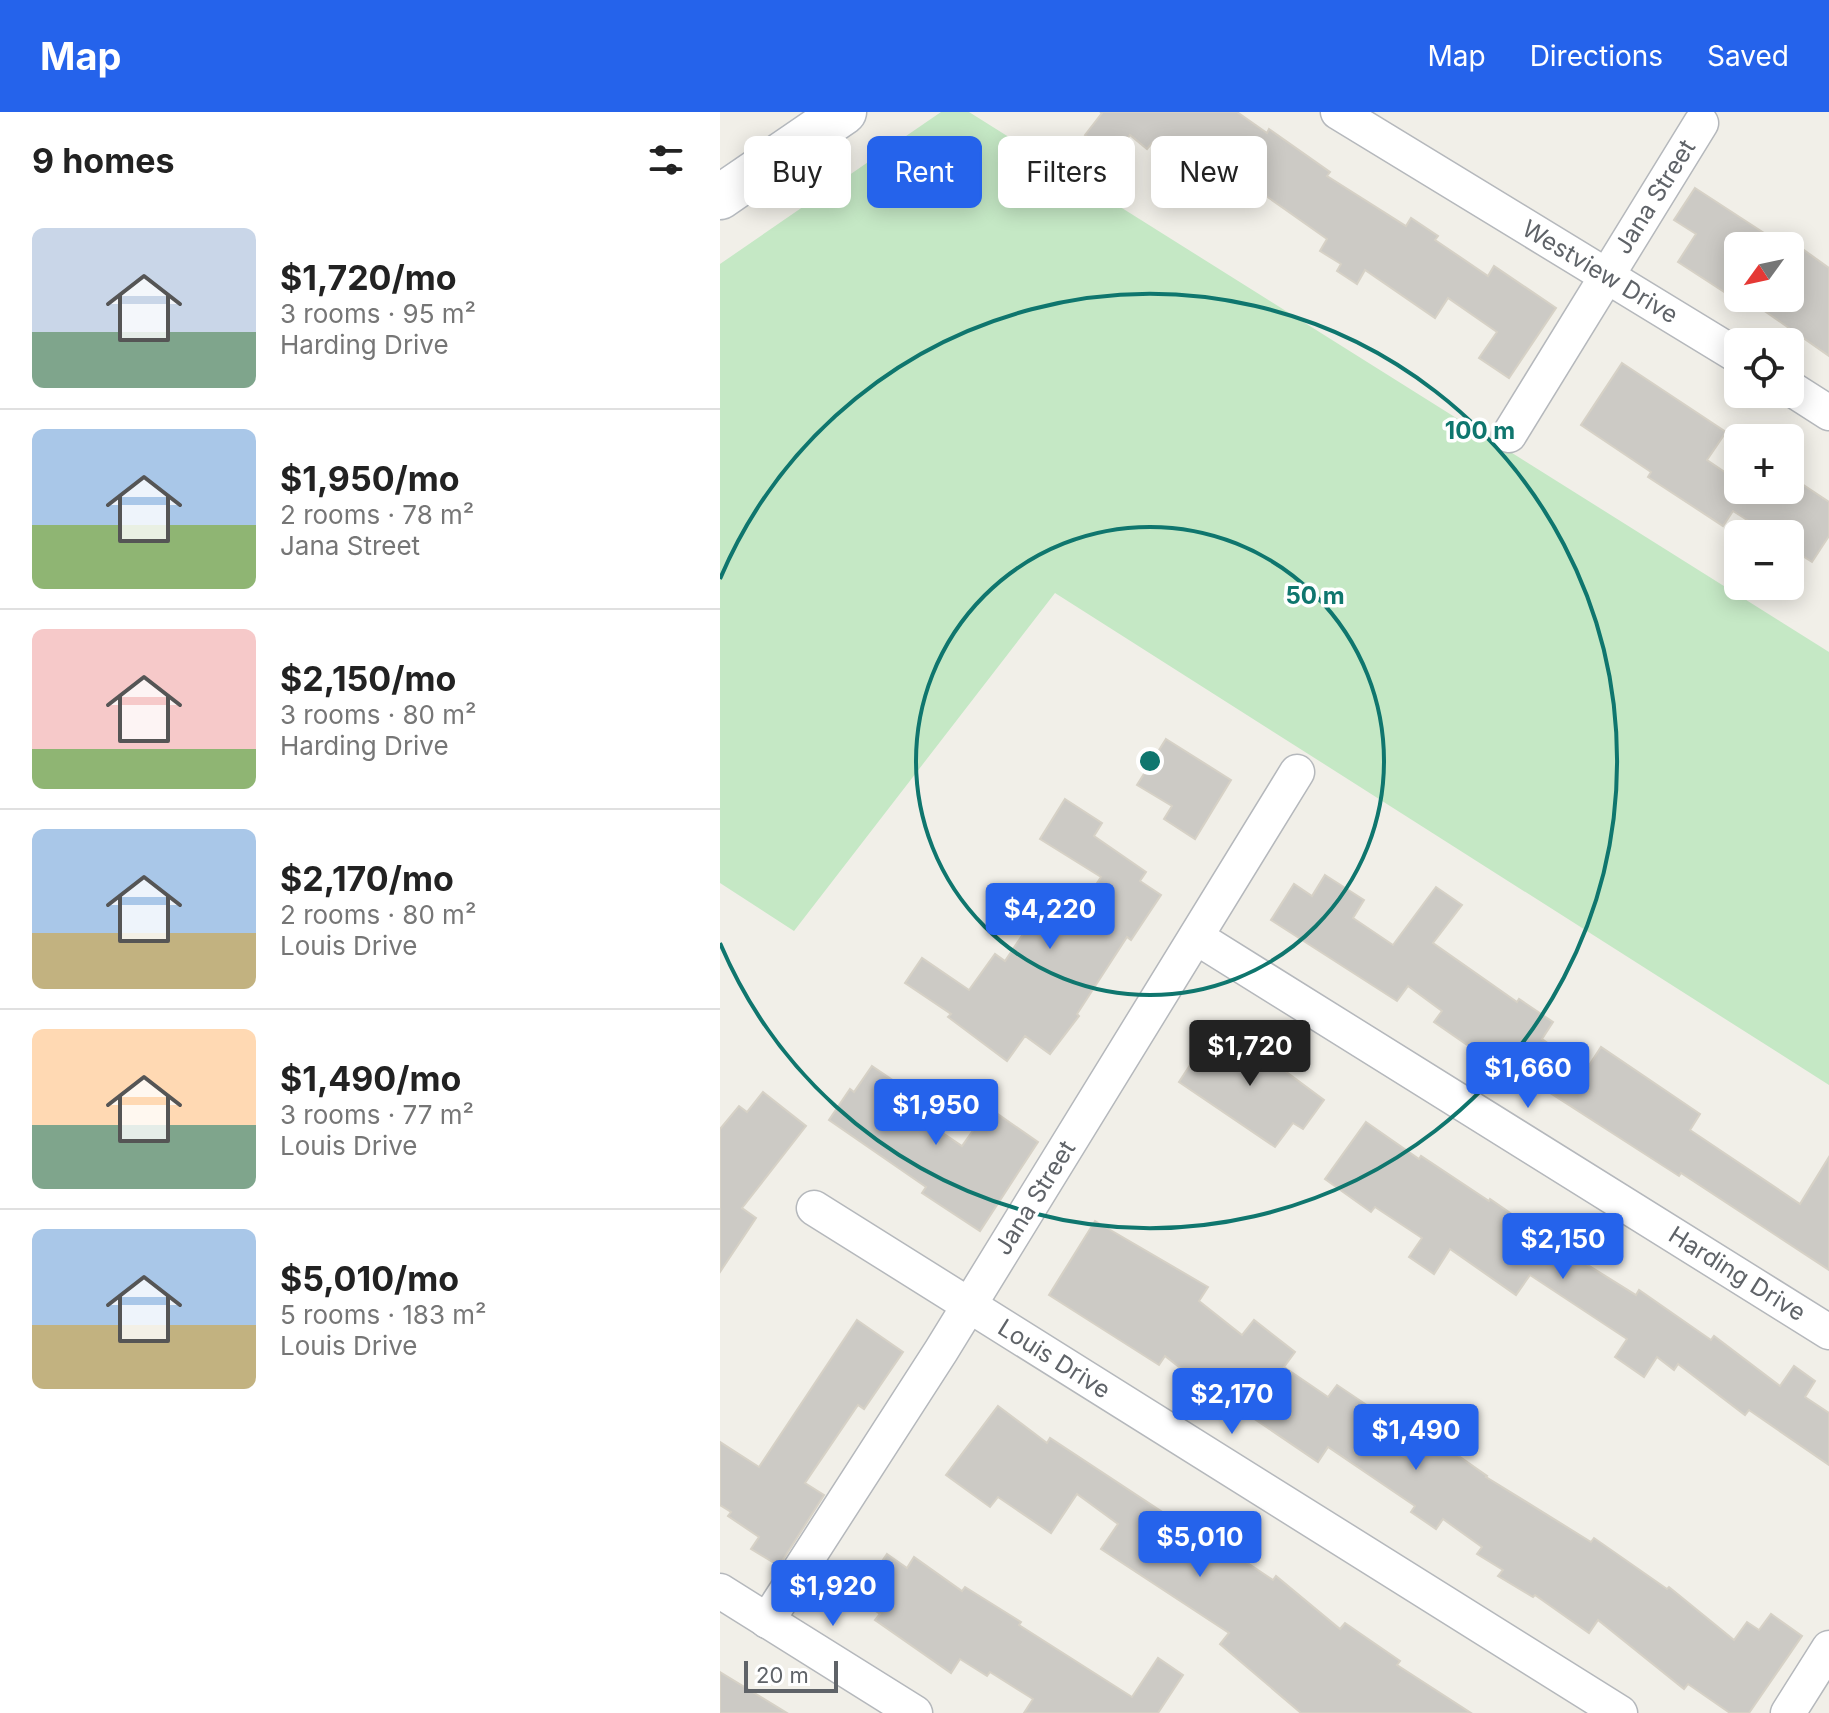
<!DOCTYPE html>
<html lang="en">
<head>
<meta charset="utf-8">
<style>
  body { margin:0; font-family:Inter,sans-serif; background:#f2f2f2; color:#222; height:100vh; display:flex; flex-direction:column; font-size:30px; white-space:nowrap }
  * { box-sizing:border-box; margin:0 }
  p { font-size:26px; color:#767676 }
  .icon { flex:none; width:44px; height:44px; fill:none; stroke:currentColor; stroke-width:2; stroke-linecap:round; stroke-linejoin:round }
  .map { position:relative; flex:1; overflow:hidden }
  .side { display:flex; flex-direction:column; background:#fff; width:720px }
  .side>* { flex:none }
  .guide { position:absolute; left:24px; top:24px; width:760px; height:72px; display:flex; gap:16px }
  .needle { width:52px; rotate:237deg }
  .fabs { position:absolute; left:1004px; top:120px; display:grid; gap:16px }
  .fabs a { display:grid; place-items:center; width:80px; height:80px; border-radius:12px; background:#fff; box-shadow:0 4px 20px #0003; font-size:40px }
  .scale { position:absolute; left:24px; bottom:20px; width:94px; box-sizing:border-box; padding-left:8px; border:4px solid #5f6368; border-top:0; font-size:22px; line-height:28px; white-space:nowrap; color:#5f6368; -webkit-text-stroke:6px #fff; paint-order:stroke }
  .price { position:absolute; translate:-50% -68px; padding:0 18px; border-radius:8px; background:#2563eb; color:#fff; font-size:26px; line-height:52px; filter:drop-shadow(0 2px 4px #0008) }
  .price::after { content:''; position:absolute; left:50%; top:48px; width:24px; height:18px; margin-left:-12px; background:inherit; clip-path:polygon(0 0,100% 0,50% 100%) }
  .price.active { background:#222; color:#fff }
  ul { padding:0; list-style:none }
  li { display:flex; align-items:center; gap:24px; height:200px; padding:0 32px }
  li+li { border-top:2px solid #e0e0e0 }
  li span { display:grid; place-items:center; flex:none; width:224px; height:160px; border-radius:12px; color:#555 }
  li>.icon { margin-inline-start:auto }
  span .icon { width:96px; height:96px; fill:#fffc; stroke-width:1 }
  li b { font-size:34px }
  h2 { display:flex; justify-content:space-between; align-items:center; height:96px; padding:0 32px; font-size:34px }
  .pill { padding:0 28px; border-radius:12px; background:#fff; box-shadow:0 4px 20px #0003; font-size:28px; line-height:72px }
  .pill.active { background:#2563eb; color:#fff }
  header { display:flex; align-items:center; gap:48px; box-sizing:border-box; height:112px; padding:0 40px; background:#2563eb; color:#fff }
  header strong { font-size:38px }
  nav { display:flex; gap:44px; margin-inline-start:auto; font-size:28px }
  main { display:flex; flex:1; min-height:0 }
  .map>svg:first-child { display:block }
  .green { fill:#c5e8c5 }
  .building { fill:#cccac5; stroke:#d6d1c6; stroke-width:2 }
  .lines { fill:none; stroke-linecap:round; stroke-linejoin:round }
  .street-casing { stroke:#b5b8bc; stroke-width:37 }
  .secondary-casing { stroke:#b6babf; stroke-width:47 }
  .street { stroke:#fff; stroke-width:34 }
  .secondary { stroke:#fff; stroke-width:44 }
  .ring { fill:none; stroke:#0f766e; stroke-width:4 }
  .labels { text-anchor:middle; stroke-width:7; stroke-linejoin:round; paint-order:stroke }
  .street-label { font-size:24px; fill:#5f6368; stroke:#fff }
  .centre { fill:#0f766e; stroke:#fff; stroke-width:4 }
  .ring-label { font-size:24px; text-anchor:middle; font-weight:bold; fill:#0f766e; stroke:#fff; stroke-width:7; stroke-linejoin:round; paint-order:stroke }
</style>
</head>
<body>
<header>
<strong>Map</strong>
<nav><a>Map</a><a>Directions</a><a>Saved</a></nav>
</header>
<main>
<section class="side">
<h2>9 homes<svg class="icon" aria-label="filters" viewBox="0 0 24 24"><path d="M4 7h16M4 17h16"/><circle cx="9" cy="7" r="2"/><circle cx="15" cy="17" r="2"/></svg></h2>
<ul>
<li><span style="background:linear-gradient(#c9d6e8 65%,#7fa58c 0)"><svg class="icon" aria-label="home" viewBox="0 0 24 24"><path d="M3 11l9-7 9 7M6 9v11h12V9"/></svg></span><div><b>$1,720/mo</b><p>3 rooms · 95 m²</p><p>Harding Drive</p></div></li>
<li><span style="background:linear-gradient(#a9c7e8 60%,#8fb573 0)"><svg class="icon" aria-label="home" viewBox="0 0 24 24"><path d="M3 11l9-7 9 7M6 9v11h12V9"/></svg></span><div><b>$1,950/mo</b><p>2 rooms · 78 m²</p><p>Jana Street</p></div></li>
<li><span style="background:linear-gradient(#f6c9c9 75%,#8fb573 0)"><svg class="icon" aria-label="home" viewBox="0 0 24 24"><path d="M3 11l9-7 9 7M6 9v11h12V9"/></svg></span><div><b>$2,150/mo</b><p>3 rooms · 80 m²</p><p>Harding Drive</p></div></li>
<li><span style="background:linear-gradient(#a9c7e8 65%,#c2b280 0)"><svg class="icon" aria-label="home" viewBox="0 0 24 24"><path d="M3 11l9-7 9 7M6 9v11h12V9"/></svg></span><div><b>$2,170/mo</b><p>2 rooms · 80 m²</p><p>Louis Drive</p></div></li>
<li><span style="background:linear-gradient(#ffd9b3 60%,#7fa58c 0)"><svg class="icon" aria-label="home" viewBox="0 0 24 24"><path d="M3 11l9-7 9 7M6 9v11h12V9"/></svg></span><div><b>$1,490/mo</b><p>3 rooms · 77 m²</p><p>Louis Drive</p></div></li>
<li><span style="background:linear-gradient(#a9c7e8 60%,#c2b280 0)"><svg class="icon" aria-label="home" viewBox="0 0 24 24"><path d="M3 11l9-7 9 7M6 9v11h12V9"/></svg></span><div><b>$5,010/mo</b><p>5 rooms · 183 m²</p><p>Louis Drive</p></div></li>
</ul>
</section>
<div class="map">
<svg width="1109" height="1601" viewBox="0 0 1109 1601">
  <rect width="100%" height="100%" fill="#f1efe8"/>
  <path class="green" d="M 221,0 L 249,0 L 1109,540 L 1109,973 L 335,481 L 74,819 L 0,771 L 0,152 Z"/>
  <g class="building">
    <path d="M 380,0 L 517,0 L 547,21 L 549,17 L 610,60 L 607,64 L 686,114 L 691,106 L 718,124 L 715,128 L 768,164 L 774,154 L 836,196 L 789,266 L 759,246 L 777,220 L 728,186 L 715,206 L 645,158 L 637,172 L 617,159 L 621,152 L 600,139 L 607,127 L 508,57 L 506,61 L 491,51 L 482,65 L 432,31 L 427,37 L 410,23 L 393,45 L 365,23 L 382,1 Z"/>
    <path d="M 975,76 L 1064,134 L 1018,134 L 1018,189 L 958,150 L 976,122 L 954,108 Z"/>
    <path d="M 1070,128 L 1109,156 L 1109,244 L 1026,186 L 1070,186 Z"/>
    <path d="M 902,251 L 1006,320 L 987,348 L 1018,369 L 1018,378 L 1070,378 L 1070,364 L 1109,390 L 1109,424 L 1092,450 L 1070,436 L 1070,422 L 1049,422 L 1013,399 L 1003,414 L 928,365 L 931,360 L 861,313 Z"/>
    <path d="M 446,627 L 511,668 L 475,727 L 444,707 L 452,694 L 417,673 Z"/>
    <path d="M 345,687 L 382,711 L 374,724 L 426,760 L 420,769 L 441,783 L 411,828 L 407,825 L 357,902 L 359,904 L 330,942 L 305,924 L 287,949 L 228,905 L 231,902 L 185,871 L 202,846 L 249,878 L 275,842 L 285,849 L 326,788 L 354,806 L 381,765 L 320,727 Z"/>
    <path d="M 605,763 L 644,788 L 633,806 L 673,833 L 716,775 L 742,793 L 713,831 L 797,890 L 799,887 L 833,910 L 822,927 L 866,958 L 881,935 L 980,1002 L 970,1018 L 1080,1092 L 1109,1045 L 1109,1158 L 961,1061 L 959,1064 L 813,970 L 811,974 L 754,935 L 753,937 L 714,910 L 722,899 L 688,874 L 677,889 L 551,808 L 574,772 L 592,784 Z"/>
    <path d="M 495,915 L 555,955 L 557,953 L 604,988 L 583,1017 L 573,1011 L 555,1035 L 459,970 Z"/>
    <path d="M 152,954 L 211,994 L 202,1007 L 242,1034 L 269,996 L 318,1030 L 260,1119 L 202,1081 L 206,1075 L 109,1008 L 130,977 L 134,980 Z"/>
    <path d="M 43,980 L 86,1014 L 22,1096 L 36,1106 L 0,1160 L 0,1017 L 19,994 L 27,1000 Z"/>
    <path d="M 646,1010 L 699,1047 L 701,1044 L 769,1089 L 770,1087 L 842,1137 L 916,1183 L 919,1178 L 991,1228 L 994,1224 L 1060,1274 L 1074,1254 L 1095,1269 L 1085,1285 L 1109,1301 L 1109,1353 L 1029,1298 L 1025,1303 L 958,1252 L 954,1258 L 937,1245 L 924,1265 L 895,1245 L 907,1227 L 810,1163 L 796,1183 L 730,1137 L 714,1162 L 689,1145 L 702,1126 L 655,1095 L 651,1100 L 605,1067 Z"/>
    <path d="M 375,1109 L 488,1175 L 479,1189 L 522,1223 L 534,1208 L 575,1240 L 564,1255 L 608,1285 L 617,1273 L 669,1308 L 673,1303 L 731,1342 L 733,1340 L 767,1364 L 766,1365 L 871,1430 L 874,1426 L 947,1477 L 949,1475 L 1014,1528 L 1027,1510 L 1039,1518 L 1051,1502 L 1082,1524 L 1029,1601 L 1010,1601 L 968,1572 L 964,1577 L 878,1508 L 869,1521 L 815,1483 L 813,1485 L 778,1464 L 783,1458 L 757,1442 L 762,1435 L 723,1407 L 716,1417 L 691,1400 L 695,1394 L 608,1335 L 598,1350 L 527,1302 L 524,1306 L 445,1244 L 439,1253 L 329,1183 Z"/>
    <path d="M 137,1208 L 183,1240 L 144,1297 L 138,1293 L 85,1371 L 104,1383 L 59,1454 L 31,1437 L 39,1425 L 8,1404 L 11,1400 L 0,1393 L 0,1330 L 39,1355 Z"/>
    <path d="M 278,1294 L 327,1331 L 330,1326 L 494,1434 L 496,1430 L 553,1468 L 556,1464 L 620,1517 L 625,1511 L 680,1549 L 677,1553 L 751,1601 L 581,1601 L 500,1532 L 509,1521 L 381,1437 L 398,1412 L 357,1382 L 331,1421 L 278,1385 L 270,1395 L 226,1363 Z"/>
    <path d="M 167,1442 L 187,1456 L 194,1445 L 242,1479 L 245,1475 L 301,1510 L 299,1513 L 412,1585 L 438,1546 L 463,1563 L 438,1601 L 304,1601 L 313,1587 L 270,1560 L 267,1564 L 240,1547 L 231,1561 L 155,1508 L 160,1502 L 137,1486 Z"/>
    <path d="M 0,1560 L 67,1601 L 0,1601 Z"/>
  </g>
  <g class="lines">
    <defs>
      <g id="street">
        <path d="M 618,0 L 1018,244"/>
        <path d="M 1070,276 L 1109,301"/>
        <path d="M 789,323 L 981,11"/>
        <path d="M 476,825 L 1109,1220"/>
        <path d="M 94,1096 L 900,1601"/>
        <path d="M 0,1479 L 195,1601"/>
        <path d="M 47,1509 L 221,1239 L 577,660"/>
        <path d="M 1068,1601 L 1109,1536"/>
      </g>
      <path id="secondary" d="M 0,85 L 124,0"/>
    </defs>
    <use href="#street" class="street-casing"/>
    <use href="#secondary" class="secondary-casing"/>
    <use href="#street" class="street"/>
    <use href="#secondary" class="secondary"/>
  </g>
  <g class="ring">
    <circle cx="430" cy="649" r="234"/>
    <path d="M0 467A467 467 0 1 1 0 831"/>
  </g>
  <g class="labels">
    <g class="street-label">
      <text transform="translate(935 85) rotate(-58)" y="8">Jana Street</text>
      <text transform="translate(880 160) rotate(31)" y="8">Westview Drive</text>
      <text transform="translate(315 1086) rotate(-58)" y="8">Jana Street</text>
      <text transform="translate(1017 1162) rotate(32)" y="8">Harding Drive</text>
      <text transform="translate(334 1247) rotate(32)" y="8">Louis Drive</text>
    </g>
  </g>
  <circle cx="430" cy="649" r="12" class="centre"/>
  <g class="ring-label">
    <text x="760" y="327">100 m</text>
    <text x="595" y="492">50 m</text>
  </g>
</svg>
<div class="fabs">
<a><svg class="needle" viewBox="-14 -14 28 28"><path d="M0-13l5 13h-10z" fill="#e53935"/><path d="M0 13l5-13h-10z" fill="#767676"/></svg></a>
<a><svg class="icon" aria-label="locate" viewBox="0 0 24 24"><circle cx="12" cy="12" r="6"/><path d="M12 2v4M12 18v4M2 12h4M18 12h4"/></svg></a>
<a>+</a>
<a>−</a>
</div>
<div class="scale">20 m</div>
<b class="price" style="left:330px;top:839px">$4,220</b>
<b class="price active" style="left:530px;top:976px">$1,720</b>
<b class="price" style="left:808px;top:998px">$1,660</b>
<b class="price" style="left:216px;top:1035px">$1,950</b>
<b class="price" style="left:843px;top:1169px">$2,150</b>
<b class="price" style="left:512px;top:1324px">$2,170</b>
<b class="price" style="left:696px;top:1360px">$1,490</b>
<b class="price" style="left:480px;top:1467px">$5,010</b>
<b class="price" style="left:113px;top:1516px">$1,920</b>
<div class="guide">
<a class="pill">Buy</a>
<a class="pill active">Rent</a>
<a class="pill">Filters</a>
<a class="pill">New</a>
</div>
</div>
</main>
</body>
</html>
